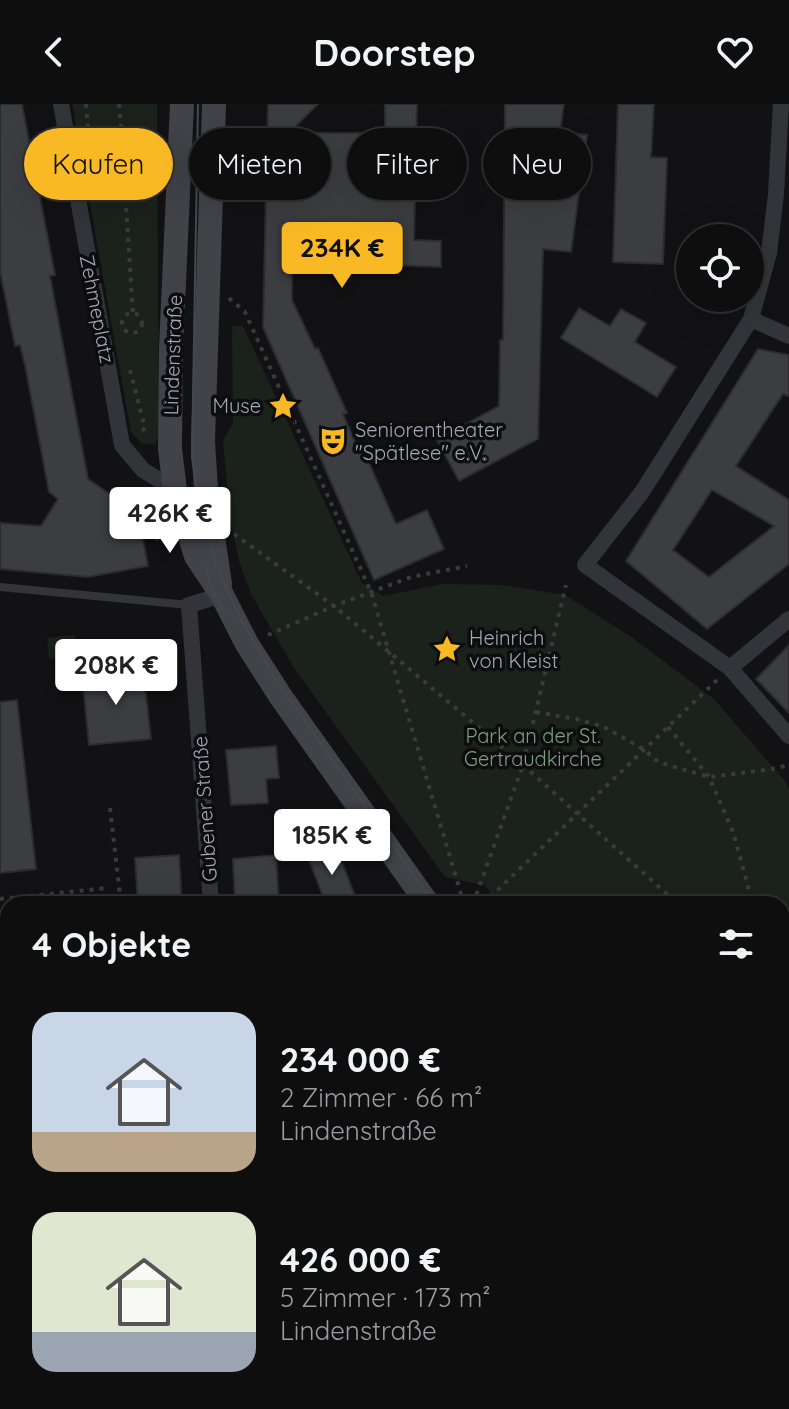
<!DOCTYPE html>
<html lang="de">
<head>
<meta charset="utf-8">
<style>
  body { margin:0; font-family:Quicksand,sans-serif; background:#171718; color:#f1f3f6; height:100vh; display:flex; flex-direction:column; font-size:30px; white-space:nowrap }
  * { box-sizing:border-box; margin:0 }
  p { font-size:26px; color:#9b9c9e }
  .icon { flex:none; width:44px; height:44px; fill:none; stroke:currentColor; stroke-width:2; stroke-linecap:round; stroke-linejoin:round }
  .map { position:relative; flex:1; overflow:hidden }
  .side { position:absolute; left:0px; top:792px; width:790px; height:514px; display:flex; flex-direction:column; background:#0e0e0f; border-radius:24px 24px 0 0; box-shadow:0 8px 32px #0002,0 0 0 2px #2e2e2f }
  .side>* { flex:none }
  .top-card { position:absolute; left:24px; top:24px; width:742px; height:72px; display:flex; gap:16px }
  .fabs { position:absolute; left:676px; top:120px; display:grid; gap:16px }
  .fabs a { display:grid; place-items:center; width:88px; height:88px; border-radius:50%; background:#0e0e0f; box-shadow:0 8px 32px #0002,0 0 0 2px #2e2e2f; font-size:40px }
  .price { position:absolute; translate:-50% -68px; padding:0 18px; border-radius:8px; background:#fff; color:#222; font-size:26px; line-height:52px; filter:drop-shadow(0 2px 4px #0008) }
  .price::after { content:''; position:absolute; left:50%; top:48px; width:24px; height:18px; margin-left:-12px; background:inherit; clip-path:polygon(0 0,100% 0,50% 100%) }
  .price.current { background:#f9b925; color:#111 }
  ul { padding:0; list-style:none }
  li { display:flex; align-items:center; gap:24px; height:200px; padding:0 32px }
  li span { display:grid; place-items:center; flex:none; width:224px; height:160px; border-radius:24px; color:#555 }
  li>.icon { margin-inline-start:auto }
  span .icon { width:96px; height:96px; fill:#fffc; stroke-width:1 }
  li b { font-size:34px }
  h2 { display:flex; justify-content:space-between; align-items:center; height:96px; padding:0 32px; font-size:34px }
  .pill { padding:0 28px; border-radius:36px; background:#0e0e0f; box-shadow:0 8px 32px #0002,0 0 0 2px #2e2e2f; font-size:28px; line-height:72px }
  .pill.current { background:#f9b925; color:#111 }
  header { display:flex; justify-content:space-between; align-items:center; height:104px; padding:0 32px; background:#0e0e0f; font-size:36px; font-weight:700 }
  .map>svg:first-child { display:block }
  .green { fill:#1a221b }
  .building { fill:#3c3d41; stroke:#2c2c30; stroke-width:2; fill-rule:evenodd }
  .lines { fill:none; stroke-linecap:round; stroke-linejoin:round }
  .path { stroke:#393b40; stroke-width:4; stroke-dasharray:4 6; stroke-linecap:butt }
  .lane { stroke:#333439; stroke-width:8 }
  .street { stroke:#333439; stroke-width:16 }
  .secondary { stroke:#414349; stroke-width:24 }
  .tram { stroke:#46484e; stroke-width:2 }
  .labels { text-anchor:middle; stroke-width:7; stroke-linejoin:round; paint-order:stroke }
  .street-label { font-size:20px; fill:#a3a8b5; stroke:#0d0d0f }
  .poi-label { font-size:20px; fill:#a3a8b5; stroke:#0d0d0f; text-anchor:start }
  .park-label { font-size:20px; fill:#79a17d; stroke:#0d0d0f }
</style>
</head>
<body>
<header><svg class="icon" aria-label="back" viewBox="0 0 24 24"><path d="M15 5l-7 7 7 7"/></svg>Doorstep<svg class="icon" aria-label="heart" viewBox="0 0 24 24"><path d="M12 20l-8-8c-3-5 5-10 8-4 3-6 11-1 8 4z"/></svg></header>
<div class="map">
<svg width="789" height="1305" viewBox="0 0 789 1305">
  <rect width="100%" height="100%" fill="#121214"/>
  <g class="green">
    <path d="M 72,0 L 157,0 L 159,332 L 155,341 L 141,339 L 131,328 Z"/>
    <path d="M 232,222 L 243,222 L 362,479 L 383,492 L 443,480 L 504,481 L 565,491 L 630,532 L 714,595 L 785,677 L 789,686 L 789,924 L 782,923 L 782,800 L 499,800 L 485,782 L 445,773 L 294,564 L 251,490 L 239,457 L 230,414 L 223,336 L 233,320 Z"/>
    <path d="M 75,531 L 78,551 L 49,555 L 47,534 Z"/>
  </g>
  <g class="building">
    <path d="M 0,0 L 22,0 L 55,171 L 50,172 L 88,375 L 138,409 L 148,462 L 88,473 L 0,465 L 0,419 L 41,422 L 58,395 L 49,388 L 25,261 L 20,241 L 15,242 L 0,167 Z"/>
    <path d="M 268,0 L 318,0 L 289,29 L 385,29 L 385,0 L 417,0 L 414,136 L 441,137 L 441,163 L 314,158 L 314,167 L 292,167 L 292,196 L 315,245 L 318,244 L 347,309 L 343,310 L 359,347 L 363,345 L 396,420 L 427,406 L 444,445 L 374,476 L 263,223 Z"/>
    <path d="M 505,0 L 564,0 L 560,28 L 587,31 L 571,148 L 543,145 L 538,335 L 459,377 L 437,336 L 499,302 L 500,236 L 503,236 Z"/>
    <path d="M 618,0 L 654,0 L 651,53 L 667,54 L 663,160 L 613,158 Z"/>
    <path d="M 579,204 L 610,222 L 621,205 L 646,219 L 635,238 L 676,263 L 657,293 L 561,234 Z"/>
    <path d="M 758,245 L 789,251 L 789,292 L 783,290 L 736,362 L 789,396 L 789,460 L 707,525 L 626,457 ZM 712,386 L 774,422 L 709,473 L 673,446 Z"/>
    <path d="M 789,541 L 789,609 L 756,575 Z"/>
    <path d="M 143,564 L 151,635 L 89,641 L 82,570 Z"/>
    <path d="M 17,596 L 36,765 L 0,769 L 0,598 Z"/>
    <path d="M 276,642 L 279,674 L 266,675 L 268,699 L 231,701 L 226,646 Z"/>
    <path d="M 337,745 L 358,800 L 326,800 L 306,748 Z"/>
    <path d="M 179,751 L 182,800 L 138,800 L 135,754 Z"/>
    <path d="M 276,751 L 279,800 L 235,800 L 233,755 Z"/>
  </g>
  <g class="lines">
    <g class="path">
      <path d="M 86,0 L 89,41"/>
      <path d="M 119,0 L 125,65"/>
      <circle cx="124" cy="75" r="10"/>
      <path d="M 134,75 L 155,75"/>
      <path d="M 93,81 L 115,77"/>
      <path d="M 125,84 L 133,210"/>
      <path d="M 229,194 L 245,208 L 371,488 L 464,800"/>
      <circle cx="132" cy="219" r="10"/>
      <path d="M 130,266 L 145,324 L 139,329"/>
      <path d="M 234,430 L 334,502 L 388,547 L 523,661 L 678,800"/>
      <path d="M 155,435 L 168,431"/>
      <path d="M 268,531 L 334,502 L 411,473 L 467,462"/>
      <path d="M 536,608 L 576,615 L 604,623 L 645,646 L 658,658 L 709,673 L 772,665 L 789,661"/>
      <path d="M 668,623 L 709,673 L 733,728 L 753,800"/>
      <path d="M 110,704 L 121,800"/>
      <path d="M 0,795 L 107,784"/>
      <path d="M 473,800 L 523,661 L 566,481"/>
      <path d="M 483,800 L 718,575"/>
      <path d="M 782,893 L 789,899"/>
      <path d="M 782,1069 L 789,1085"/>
      <path d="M 606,1298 L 608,1305"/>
      <path d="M 623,1298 L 624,1305"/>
      <path d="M 773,1305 L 789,1302"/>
    </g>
    <path class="lane" d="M 0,483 L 189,501"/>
    <g class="street">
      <path d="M 61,0 L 122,341 L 143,366 L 175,386"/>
      <path d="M 781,0 L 776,90 L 769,149 L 751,215 L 642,388 L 585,461 L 730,564 L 789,632"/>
      <path d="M 751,215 L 789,232"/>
      <path d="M 730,564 L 789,515"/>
      <path d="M 211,800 L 189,501 L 222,491"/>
      <path d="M 0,937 L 8,936"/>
      <path d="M 782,1109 L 789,1105"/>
      <path d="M 258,1298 L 260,1305"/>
      <path d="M 549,1298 L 550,1305"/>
    </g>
    <g class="secondary">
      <path d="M 182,0 L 171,244 L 170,345 L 175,386 L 196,452 L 222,491 L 247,540 L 281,593 L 428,800"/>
      <path d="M 214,0 L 203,337 L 206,386 L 220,480"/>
      <path d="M 782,953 L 789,955"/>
    </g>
    <g class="tram">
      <path d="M 198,0 L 192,353 L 199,402 L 216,461 L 241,516 L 276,576 L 434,800"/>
      <path d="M 205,460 L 212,486 L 226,512"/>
      <path d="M 542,1298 L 543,1305"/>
      <path d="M 556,1298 L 557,1305"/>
    </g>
  </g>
  <defs>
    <symbol id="sight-bare" viewBox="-9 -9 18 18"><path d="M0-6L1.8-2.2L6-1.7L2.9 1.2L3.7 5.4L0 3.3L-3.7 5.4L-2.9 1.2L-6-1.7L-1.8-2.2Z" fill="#f9b925" stroke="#0d0d0f" stroke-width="2.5" paint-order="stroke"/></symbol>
    <symbol id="theatre-bare" viewBox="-9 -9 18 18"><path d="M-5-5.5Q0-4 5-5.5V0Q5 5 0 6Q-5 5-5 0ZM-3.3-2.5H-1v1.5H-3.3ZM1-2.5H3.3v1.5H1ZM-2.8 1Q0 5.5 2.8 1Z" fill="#f9b925" stroke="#0d0d0f" stroke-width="2.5" paint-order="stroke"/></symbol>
  </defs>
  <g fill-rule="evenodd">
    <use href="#sight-bare" x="263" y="282" width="40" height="40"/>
    <use href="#theatre-bare" x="313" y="317" width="40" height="40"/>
    <use href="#sight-bare" x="427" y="525" width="40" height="40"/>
  </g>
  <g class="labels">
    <g class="street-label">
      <text transform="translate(97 205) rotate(79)" y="7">Zehmeplatz</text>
      <text transform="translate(173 251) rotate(-88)" y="7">Lindenstraße</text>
      <text transform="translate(205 705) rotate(-94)" y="7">Gubener Straße</text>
    </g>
    <g class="poi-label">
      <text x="261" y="309" text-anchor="end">Muse</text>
      <text x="355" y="333">Seniorentheater<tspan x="355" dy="23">"Spätlese" e.V.</tspan></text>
      <text x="469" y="541">Heinrich<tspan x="469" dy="23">von Kleist</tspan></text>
    </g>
    <g class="park-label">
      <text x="533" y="639">Park an der St.<tspan x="533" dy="23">Gertraudkirche</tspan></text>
    </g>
  </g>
</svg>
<div class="fabs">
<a><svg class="icon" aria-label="locate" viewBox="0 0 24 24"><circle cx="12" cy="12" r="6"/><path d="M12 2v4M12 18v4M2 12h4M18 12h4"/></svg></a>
</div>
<b class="price current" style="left:342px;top:186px">234K €</b>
<b class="price" style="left:170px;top:451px">426K €</b>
<b class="price" style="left:116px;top:603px">208K €</b>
<b class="price" style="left:332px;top:773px">185K €</b>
<div class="top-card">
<a class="pill current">Kaufen</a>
<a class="pill">Mieten</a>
<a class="pill">Filter</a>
<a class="pill">Neu</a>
</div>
<section class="side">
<h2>4 Objekte<svg class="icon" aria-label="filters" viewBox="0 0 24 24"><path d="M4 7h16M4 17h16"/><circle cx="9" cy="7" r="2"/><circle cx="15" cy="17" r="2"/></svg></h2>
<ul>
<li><span style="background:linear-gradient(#c9d6e8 75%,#b9a48a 0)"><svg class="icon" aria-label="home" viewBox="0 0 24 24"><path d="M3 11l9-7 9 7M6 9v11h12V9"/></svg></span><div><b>234 000 €</b><p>2 Zimmer · 66 m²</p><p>Lindenstraße</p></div></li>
<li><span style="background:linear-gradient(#dfe7d0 75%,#9aa5b1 0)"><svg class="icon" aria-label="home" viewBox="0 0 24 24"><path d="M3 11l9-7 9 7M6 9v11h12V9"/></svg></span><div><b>426 000 €</b><p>5 Zimmer · 173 m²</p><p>Lindenstraße</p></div></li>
</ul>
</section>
</div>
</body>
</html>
